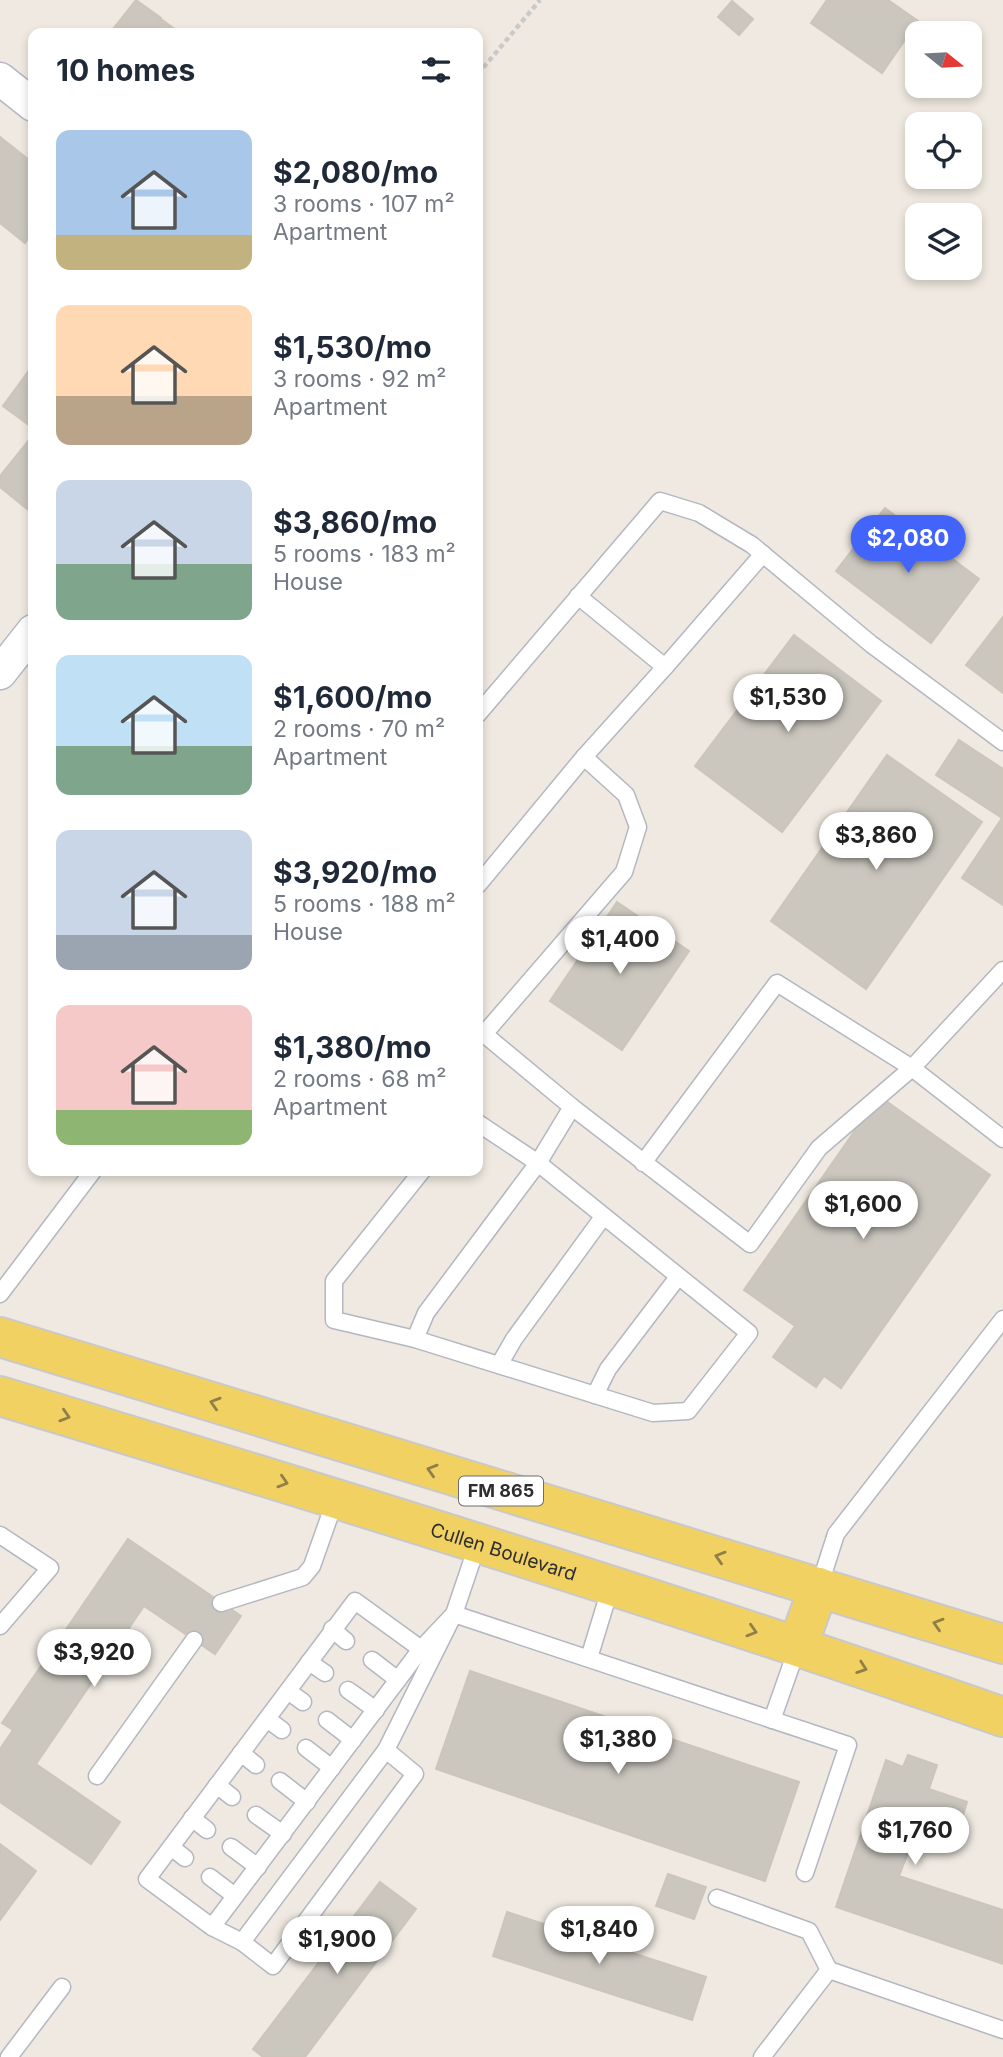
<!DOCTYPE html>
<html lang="en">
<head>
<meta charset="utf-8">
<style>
  body { margin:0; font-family:Inter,sans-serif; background:#f6f6f7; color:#1f2937; height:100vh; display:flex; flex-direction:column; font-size:26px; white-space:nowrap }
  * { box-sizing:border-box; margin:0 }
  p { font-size:23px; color:#747a83 }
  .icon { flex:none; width:38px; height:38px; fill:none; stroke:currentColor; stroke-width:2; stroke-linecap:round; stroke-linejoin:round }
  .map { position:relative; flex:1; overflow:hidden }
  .sheet { position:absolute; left:28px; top:28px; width:455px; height:1148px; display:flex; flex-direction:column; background:#fff; border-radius:14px; box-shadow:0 4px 10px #0003 }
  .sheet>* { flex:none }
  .needle { width:46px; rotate:108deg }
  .fabs { position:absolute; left:905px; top:21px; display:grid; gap:14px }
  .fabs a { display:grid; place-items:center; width:77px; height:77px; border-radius:14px; background:#fff; box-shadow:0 4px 10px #0003; font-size:35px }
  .price { position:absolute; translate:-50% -60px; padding:0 16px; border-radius:24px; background:#fff; color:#222; font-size:23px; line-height:46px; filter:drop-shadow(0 2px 4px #0008) }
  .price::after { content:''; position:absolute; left:50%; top:42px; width:21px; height:16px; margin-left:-10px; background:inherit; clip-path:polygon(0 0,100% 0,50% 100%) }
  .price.selected { background:#4264fb; color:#fff }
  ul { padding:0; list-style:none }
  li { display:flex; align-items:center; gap:21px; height:175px; padding:0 28px }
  li span { display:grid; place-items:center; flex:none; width:196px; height:140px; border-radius:14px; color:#555 }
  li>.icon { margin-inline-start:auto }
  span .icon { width:84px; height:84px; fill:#fffc; stroke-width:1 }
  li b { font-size:30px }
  h2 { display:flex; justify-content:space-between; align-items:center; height:84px; padding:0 28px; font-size:30px }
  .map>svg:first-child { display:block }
  .building { fill:#cbc7bf; stroke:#cbc5ba; stroke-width:2 }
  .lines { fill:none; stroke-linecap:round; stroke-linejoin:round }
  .service-casing { stroke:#b4b7c1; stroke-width:19 }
  .minor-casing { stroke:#b4b7c1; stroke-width:35 }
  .primary-casing { stroke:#c9c9c9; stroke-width:42 }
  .path { stroke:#c9c9c9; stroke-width:4.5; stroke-dasharray:5 3.5; stroke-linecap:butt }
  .service { stroke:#fff; stroke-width:16 }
  .minor { stroke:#fff; stroke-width:32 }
  .primary { stroke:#f2d163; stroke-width:38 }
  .oneway { stroke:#908048 }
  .labels { text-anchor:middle; stroke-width:7; stroke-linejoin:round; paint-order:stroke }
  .shield { fill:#fff; stroke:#6d6d6d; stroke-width:2 }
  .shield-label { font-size:18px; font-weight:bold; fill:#2e2e2e }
  .street-label { font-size:19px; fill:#2e2e2e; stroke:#fff }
</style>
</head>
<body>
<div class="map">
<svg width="1003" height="2057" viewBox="0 0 1003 2057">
  <rect width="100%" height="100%" fill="#efe9e1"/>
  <g class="building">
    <path d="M 136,0 L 161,18 L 149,33 L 110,33 Z"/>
    <path d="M 827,0 L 888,0 L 918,21 L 882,73 L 811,23 Z"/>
    <path d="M 732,1 L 753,19 L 739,35 L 718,17 Z"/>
    <path d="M 161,19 L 180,33 L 150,33 Z"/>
    <path d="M 0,137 L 33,163 L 33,232 L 25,243 L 0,223 Z"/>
    <path d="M 33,365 L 33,428 L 3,406 Z"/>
    <path d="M 33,435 L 33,501 L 27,509 L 0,487 L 0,476 Z"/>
    <path d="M 885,508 L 979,579 L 931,643 L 836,571 Z"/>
    <path d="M 1003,617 L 1003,693 L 966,665 Z"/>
    <path d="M 794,635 L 881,701 L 782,832 L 695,766 Z"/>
    <path d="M 959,740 L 1003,769 L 1003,905 L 962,878 L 1002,818 L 936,775 Z"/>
    <path d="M 887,755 L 982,822 L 866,989 L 771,921 Z"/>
    <path d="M 617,902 L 689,951 L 622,1050 L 550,1001 Z"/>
    <path d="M 879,1096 L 990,1175 L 841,1388 L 824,1376 L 816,1387 L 773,1357 L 795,1326 L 744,1290 Z"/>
    <path d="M 128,1539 L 241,1616 L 215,1654 L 144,1606 L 36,1764 L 120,1822 L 91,1864 L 0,1802 L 0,1749 L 13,1730 L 2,1723 Z"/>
    <path d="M 470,1671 L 799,1782 L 765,1881 L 436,1769 Z"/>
    <path d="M 908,1755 L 937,1765 L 929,1789 L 967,1802 L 957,1835 L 920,1822 L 899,1876 L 1003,1910 L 1003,1964 L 836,1907 L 886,1760 L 903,1767 Z"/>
    <path d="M 0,1844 L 36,1871 L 0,1920 Z"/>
    <path d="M 668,1874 L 706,1887 L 694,1919 L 656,1906 Z"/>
    <path d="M 380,1882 L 416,1909 L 305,2057 L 263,2057 L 253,2049 Z"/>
    <path d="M 507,1912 L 706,1977 L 692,2020 L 493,1956 Z"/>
  </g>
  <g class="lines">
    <defs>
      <g id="service">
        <path d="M 665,667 L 763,554"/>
        <path d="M 478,714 L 660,501 L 699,513 L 752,545 L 871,644 L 1003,742"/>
        <path d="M 478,885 L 584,757 L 665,667 L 578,596"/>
        <path d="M 478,1029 L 572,1107"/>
        <path d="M 484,1034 L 624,872 L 638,827 L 626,795 L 584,757"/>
        <path d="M 643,1163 L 777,983 L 912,1068 L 1003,1139"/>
        <path d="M 422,1171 L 334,1281 L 334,1320 L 415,1339 L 653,1413 L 688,1411 L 749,1333 L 538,1163 L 478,1123"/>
        <path d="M 0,1294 L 93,1171"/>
        <path d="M 415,1339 L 426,1313 L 538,1163 L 572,1107 L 750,1244 L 819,1148 L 912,1068 L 1003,970"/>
        <path d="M 499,1365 L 514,1339 L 603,1217"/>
        <path d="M 595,1395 L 608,1369 L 678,1277"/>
        <path d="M 0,1535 L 50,1568 L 0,1626"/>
        <path d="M 819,1587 L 836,1534 L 1003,1319"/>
        <path d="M 221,1603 L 303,1577 L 312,1566 L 336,1498"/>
        <path d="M 332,1629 L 346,1641"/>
        <path d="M 421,1649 L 355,1601 L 147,1879 L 212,1927 L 421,1649 L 454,1614 L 478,1543"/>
        <path d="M 589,1658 L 611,1586"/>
        <path d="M 372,1660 L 398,1680"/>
        <path d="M 309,1662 L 325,1673"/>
        <path d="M 348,1690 L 376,1710"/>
        <path d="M 288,1691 L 303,1702"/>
        <path d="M 267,1719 L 282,1730"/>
        <path d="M 327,1720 L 353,1740"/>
        <path d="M 772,1720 L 798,1646"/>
        <path d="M 306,1748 L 332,1768"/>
        <path d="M 386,1750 L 454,1614 L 848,1745 L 805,1873"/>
        <path d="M 386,1750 L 415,1774 L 273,1966 L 242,1942 Z"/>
        <path d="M 241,1753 L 256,1765"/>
        <path d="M 97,1776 L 194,1640"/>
        <path d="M 280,1781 L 307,1802"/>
        <path d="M 217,1785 L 232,1797"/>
        <path d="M 256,1815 L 283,1834"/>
        <path d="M 192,1818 L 207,1830"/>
        <path d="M 171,1847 L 185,1858"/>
        <path d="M 231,1847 L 258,1867"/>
        <path d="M 210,1877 L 235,1896"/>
        <path d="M 717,1898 L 809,1931 L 829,1970"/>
        <path d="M 212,1927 L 242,1942"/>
        <path d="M 9,2057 L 62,1987"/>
        <path d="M 762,2057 L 829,1970 L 1003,2030"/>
      </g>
      <g id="minor">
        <path d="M 0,79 L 33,105"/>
        <path d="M 0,673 L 33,631"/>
      </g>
      <g id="primary">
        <path d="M 0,1337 L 1003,1644"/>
        <path id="s1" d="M 0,1396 C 336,1498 672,1601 1003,1717"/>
        <path d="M 798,1645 L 819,1587"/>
      </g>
    </defs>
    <use href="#service" class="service-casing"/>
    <use href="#minor" class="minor-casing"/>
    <use href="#primary" class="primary-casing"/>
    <path class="path" d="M 478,74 L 540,0"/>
    <use href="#service" class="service"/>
    <use href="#minor" class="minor"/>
    <use href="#primary" class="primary"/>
  </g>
  <defs><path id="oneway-chevron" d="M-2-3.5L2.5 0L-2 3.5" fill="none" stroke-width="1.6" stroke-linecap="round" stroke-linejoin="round" transform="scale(1.75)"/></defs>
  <g class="oneway">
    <use href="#oneway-chevron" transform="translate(215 1403) rotate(-163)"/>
    <use href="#oneway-chevron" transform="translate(65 1416) rotate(17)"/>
    <use href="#oneway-chevron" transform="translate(432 1470) rotate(-163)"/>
    <use href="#oneway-chevron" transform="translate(283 1482) rotate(17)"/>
    <use href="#oneway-chevron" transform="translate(720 1557) rotate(-163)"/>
    <use href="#oneway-chevron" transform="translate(938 1624) rotate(-163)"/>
    <use href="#oneway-chevron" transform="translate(752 1631) rotate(17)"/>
    <use href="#oneway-chevron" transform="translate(862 1668) rotate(19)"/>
  </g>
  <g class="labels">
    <rect class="shield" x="459" y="1476.5" width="84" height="29" rx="5"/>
    <g class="shield-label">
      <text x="501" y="1497">FM 865</text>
    </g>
    <g class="street-label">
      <text dy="7" stroke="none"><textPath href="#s1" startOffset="527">Cullen Boulevard</textPath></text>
    </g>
  </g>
</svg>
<div class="fabs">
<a><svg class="needle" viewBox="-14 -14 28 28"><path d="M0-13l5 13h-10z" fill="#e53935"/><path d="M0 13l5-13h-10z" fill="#747a83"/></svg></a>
<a><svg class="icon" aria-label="locate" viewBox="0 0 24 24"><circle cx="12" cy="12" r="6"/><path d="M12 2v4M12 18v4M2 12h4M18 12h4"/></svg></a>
<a><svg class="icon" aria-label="layers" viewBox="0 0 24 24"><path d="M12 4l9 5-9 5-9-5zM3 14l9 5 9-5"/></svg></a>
</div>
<b class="price selected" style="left:908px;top:575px">$2,080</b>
<b class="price" style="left:788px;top:734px">$1,530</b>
<b class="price" style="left:876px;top:872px">$3,860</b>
<b class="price" style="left:620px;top:976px">$1,400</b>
<b class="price" style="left:863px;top:1241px">$1,600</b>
<b class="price" style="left:94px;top:1689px">$3,920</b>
<b class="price" style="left:618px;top:1776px">$1,380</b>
<b class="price" style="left:915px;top:1867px">$1,760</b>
<b class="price" style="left:599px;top:1966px">$1,840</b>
<b class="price" style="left:337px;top:1976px">$1,900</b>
<section class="sheet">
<h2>10 homes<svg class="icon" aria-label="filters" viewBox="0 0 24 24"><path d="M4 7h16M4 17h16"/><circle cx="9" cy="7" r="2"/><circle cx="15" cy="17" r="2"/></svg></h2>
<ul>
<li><span style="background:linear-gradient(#a9c7e8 75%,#c2b280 0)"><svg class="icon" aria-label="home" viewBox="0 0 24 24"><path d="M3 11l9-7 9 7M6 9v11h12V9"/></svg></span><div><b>$2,080/mo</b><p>3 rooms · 107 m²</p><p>Apartment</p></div></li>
<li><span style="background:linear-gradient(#ffd9b3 65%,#b9a48a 0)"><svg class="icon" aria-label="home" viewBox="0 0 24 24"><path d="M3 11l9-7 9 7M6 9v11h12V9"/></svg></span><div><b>$1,530/mo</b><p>3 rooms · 92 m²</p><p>Apartment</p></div></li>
<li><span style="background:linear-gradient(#c9d6e8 60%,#7fa58c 0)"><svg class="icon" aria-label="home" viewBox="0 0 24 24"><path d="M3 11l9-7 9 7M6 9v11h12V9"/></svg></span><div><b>$3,860/mo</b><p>5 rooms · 183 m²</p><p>House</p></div></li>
<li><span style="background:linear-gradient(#bfe0f5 65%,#7fa58c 0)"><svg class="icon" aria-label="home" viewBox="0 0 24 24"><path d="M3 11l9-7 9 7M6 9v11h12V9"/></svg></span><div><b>$1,600/mo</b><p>2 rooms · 70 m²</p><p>Apartment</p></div></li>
<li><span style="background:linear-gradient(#c9d6e8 75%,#9aa5b1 0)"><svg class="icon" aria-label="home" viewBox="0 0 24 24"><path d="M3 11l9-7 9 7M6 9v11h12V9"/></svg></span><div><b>$3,920/mo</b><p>5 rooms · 188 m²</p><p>House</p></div></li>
<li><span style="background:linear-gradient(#f6c9c9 75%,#8fb573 0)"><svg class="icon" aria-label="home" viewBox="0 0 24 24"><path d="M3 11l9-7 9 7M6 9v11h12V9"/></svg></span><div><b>$1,380/mo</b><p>2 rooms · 68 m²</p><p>Apartment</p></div></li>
</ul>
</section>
</div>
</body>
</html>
